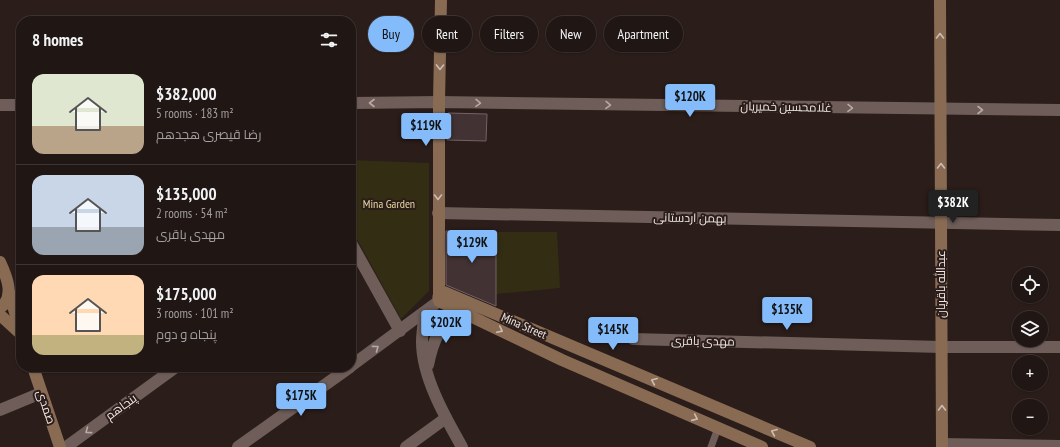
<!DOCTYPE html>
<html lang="en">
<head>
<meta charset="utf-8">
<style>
  body { margin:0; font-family:"PT Sans Narrow",Cairo,sans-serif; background:#281f1c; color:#f1f3f6; height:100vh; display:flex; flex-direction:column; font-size:15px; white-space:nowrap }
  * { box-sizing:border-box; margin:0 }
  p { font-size:13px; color:#a29fa0 }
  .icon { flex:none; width:22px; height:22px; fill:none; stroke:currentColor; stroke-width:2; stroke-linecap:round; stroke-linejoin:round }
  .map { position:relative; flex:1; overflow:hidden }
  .drawer { position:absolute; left:16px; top:16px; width:340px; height:356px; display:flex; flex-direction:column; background:#201613; border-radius:16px; box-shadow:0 1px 3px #0004,0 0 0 1px #3d3533 }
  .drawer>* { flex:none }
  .top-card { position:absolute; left:368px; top:16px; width:380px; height:36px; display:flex; gap:8px }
  .tools { position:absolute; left:1012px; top:267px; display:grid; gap:8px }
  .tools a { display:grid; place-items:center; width:36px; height:36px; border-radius:50%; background:#201613; box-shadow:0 1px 3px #0004,0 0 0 1px #3d3533; font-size:20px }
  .price { position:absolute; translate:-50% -34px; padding:0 9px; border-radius:4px; background:#84bcfb; color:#111; font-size:13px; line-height:26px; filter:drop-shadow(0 1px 2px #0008) }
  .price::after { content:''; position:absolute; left:50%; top:24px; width:12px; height:9px; margin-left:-6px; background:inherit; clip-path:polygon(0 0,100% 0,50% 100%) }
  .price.active { background:#222; color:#fff }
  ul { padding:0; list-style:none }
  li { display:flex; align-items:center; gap:12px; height:100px; padding:0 16px }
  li+li { border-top:1px solid #3d3533 }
  li span { display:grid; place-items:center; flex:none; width:112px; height:80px; border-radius:12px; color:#555 }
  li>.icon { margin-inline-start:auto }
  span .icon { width:48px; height:48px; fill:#fffc; stroke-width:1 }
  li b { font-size:17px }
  h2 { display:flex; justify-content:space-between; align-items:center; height:48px; padding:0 16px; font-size:17px }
  .chip { padding:0 14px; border-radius:18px; background:#201613; box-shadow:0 1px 3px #0004,0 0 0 1px #3d3533; font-size:14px; line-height:36px }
  .chip.active { background:#84bcfb; color:#111 }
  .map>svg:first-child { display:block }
  .green { fill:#332d14 }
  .building { fill:#423234; stroke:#756265 }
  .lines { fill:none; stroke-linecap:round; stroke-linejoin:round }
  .lane { stroke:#6e5d58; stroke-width:7 }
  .street { stroke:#6e5d58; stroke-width:12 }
  .secondary { stroke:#896b53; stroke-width:12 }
  .oneway { stroke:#cdbcb2 }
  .oneway2 { stroke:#b7a9a6 }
  .labels { text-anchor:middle; stroke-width:4; stroke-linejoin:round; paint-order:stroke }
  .street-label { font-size:12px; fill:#f2e8e5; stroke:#2b1d19 }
  .park-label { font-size:12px; fill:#e7d9a2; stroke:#2b1d19 }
</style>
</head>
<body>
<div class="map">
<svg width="1060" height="447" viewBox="0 0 1060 447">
  <rect width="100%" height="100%" fill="#2b1d19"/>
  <g class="green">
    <path d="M 351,160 L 429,163 L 429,291 L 401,319 L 351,228 Z"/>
    <path d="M 496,232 L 557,232 L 560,288 L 496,294 Z"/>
  </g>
  <g class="building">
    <path d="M 448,113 L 487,114 L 486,141 L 447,140 Z"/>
    <path d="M 446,231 L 496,232 L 496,306 L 446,285 Z"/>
  </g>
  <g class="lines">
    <path class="lane" d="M 711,447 L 718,428"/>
    <g class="street">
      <path d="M 351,103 L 439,102 L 1060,110"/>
      <path d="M 0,105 L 21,105"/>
      <path d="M 438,213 L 1060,225"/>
      <path d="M 351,243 L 400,331"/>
      <path d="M 425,312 C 424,322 422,332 422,342 C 422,377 445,417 462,447"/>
      <path d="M 633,339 L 941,347 L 1060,347"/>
      <path d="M 428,365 C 433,340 439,328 457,310"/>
      <path d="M 351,366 L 439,301"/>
      <path d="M 0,410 L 41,393"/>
      <path d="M 942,444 L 1060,446"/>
      <path d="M 66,447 L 176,367"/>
      <path d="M 238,447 L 350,367"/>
      <path d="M 406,447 L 446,418"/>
    </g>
    <g class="secondary">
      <path d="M 940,0 L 942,447"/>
      <path d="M 0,262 C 6,275 16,297 0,308"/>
      <path d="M 9,292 L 21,333"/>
      <path d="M 439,295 L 439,102 L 441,0"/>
      <path d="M 0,315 L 21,334"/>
      <path d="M 33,367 L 60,447"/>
      <path d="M 762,447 L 562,360 L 439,301 C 438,297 438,296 441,292 L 444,292 L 810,447"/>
    </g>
  </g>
  <defs><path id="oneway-chevron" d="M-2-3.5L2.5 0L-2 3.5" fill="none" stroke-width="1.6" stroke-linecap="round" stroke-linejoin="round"/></defs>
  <g class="oneway">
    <use href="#oneway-chevron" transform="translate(940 36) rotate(-90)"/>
    <use href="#oneway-chevron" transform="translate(440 67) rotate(91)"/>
    <use href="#oneway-chevron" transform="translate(941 166) rotate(-90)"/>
    <use href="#oneway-chevron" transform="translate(438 197) rotate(90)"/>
    <use href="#oneway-chevron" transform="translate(500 330) rotate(26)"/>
    <use href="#oneway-chevron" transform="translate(654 381) rotate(-157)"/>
    <use href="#oneway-chevron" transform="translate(942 408) rotate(-90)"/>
    <use href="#oneway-chevron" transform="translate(695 418) rotate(24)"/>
    <use href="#oneway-chevron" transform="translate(774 432) rotate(-157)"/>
  </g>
  <g class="oneway2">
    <use href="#oneway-chevron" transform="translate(372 103) rotate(180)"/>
    <use href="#oneway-chevron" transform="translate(478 103) rotate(1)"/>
    <use href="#oneway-chevron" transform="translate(608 105) rotate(1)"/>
    <use href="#oneway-chevron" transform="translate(850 108) rotate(1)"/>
    <use href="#oneway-chevron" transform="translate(980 110)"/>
    <use href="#oneway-chevron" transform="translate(376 348) rotate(-36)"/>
    <use href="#oneway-chevron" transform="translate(88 431) rotate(144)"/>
  </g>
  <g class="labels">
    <g class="street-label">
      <text transform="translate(786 107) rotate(1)" y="4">غلامحسین خمیریان</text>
      <text transform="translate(690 218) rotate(1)" y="4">بهمن اردستانی</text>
      <text transform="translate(941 284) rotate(-90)" y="4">عبدالله باقریان</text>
      <text transform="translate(524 326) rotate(23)" y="4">Mina Street</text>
      <text transform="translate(703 341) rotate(1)" y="4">مهدی باقری</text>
      <text transform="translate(46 407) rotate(71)" y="4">صمدی</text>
      <text transform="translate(121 407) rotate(-36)" y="4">پنجاهم</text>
    </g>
    <g class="park-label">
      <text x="389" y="208">Mina Garden</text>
    </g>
  </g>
</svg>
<div class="tools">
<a><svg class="icon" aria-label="locate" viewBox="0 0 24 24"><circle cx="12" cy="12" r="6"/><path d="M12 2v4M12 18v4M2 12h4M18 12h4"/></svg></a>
<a><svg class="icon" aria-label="layers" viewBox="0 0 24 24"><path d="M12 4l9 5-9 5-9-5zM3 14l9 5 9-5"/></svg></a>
<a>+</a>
<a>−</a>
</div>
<b class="price" style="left:690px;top:118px">$120K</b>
<b class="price" style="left:426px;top:147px">$119K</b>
<b class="price active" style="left:953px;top:224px">$382K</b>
<b class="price" style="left:472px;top:264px">$129K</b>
<b class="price" style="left:787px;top:331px">$135K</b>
<b class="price" style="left:446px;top:344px">$202K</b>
<b class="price" style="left:613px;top:351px">$145K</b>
<b class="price" style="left:301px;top:417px">$175K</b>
<div class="top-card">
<a class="chip active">Buy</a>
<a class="chip">Rent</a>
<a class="chip">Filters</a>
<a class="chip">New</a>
<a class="chip">Apartment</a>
</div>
<section class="drawer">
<h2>8 homes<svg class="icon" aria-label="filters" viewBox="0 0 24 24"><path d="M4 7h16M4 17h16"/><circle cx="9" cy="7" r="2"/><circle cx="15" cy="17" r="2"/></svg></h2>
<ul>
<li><span style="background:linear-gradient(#dfe7d0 65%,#b9a48a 0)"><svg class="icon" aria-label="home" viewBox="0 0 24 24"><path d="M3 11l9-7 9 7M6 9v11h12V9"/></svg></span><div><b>$382,000</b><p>5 rooms · 183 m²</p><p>رضا قیصری هجدهم</p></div></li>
<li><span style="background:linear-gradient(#c9d6e8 65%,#9aa5b1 0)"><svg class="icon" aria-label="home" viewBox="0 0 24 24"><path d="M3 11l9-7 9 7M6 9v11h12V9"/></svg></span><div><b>$135,000</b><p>2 rooms · 54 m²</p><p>مهدی باقری</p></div></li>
<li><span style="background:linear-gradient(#ffd9b3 75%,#c2b280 0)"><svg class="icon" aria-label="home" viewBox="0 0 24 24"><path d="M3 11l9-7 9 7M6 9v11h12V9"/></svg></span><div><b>$175,000</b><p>3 rooms · 101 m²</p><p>پنجاه و دوم</p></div></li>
</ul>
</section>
</div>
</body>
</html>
